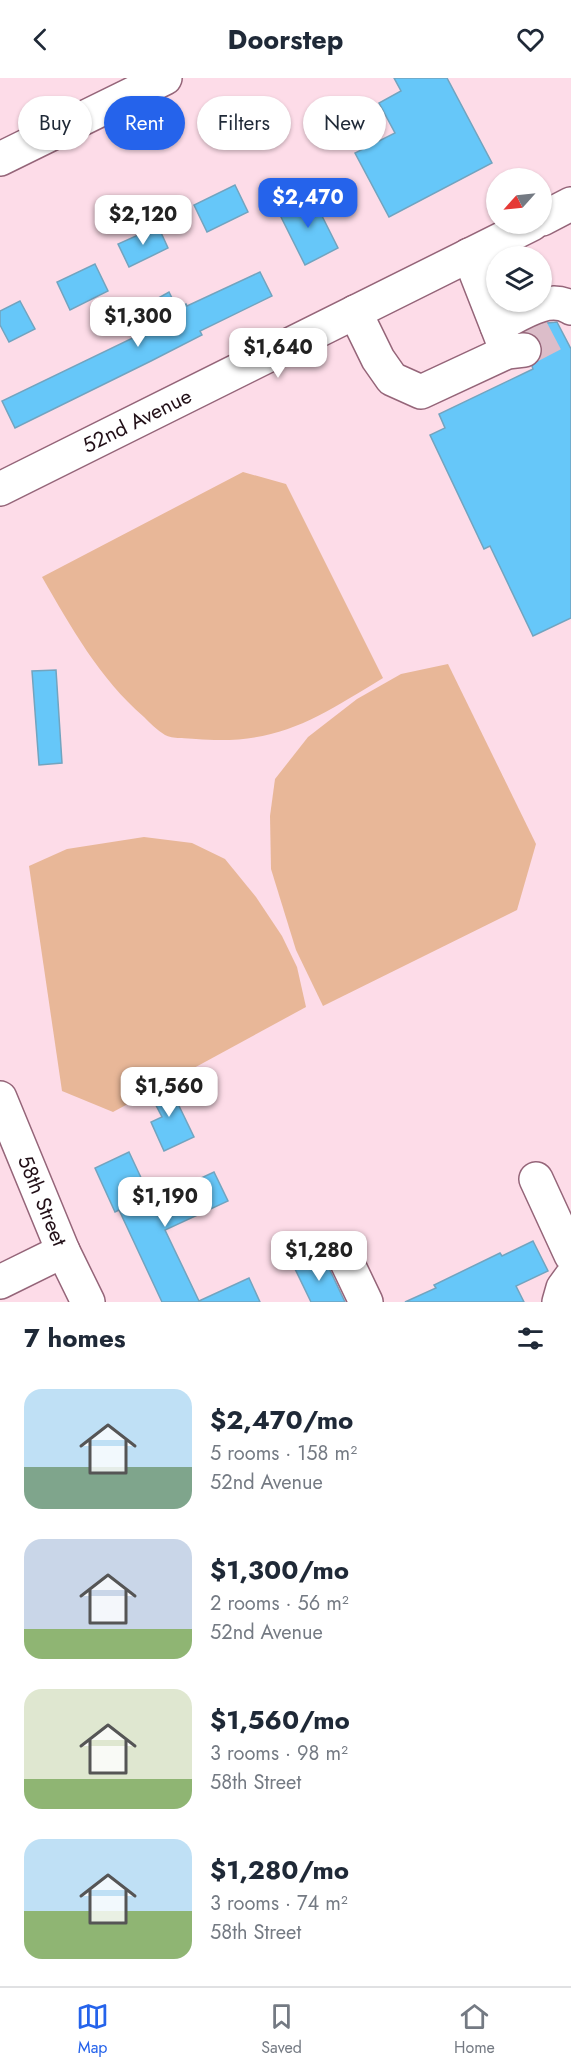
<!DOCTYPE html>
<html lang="en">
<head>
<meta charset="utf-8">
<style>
  body { margin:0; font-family:Jost,sans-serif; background:#f6f6f7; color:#1f2937; height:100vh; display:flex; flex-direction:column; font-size:22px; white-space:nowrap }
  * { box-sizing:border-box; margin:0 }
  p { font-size:20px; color:#747a83 }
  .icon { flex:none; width:33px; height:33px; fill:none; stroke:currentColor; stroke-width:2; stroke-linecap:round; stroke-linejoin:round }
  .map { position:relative; height:1224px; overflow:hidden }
  .panel { display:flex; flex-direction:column; background:#fff; flex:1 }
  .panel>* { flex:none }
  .guide { position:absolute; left:18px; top:18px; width:536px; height:54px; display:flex; gap:12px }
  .needle { width:39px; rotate:243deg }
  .controls { position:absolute; left:486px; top:90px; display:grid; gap:12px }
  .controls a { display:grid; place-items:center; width:66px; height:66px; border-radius:50%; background:#fff; box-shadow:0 2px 4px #0004; font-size:30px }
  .price { position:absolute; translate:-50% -51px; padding:0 14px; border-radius:12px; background:#fff; color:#222; font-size:20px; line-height:39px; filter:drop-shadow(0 2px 3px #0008) }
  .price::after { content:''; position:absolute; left:50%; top:36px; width:18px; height:14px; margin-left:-9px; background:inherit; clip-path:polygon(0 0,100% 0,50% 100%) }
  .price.current { background:#2563eb; color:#fff }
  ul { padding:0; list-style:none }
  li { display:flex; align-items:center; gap:18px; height:150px; padding:0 24px }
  li span { display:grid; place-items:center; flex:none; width:168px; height:120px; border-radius:18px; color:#555 }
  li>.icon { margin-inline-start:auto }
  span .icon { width:72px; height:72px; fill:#fffc; stroke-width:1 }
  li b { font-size:26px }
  h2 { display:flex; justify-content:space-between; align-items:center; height:72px; padding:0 24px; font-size:26px }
  .pill { padding:0 21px; border-radius:27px; background:#fff; box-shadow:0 2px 4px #0004; font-size:21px; line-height:54px }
  .pill.current { background:#2563eb; color:#fff }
  header { display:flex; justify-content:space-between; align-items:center; height:78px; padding:0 24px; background:#fff; font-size:27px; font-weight:700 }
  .tabs { display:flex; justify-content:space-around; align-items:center; height:84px; border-top:2px solid #e0e1e3; background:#fff; font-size:16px; color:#747a83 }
  .tabs a { display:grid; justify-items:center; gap:3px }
  .tabs .current { color:#2563eb }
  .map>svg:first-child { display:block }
  .green { fill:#e8b798 }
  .building { fill:#66c7f9; stroke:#72a4bf; stroke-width:1.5 }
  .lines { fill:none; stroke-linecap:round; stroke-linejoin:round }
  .minor-tunnel { stroke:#dcbdc9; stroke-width:33; stroke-dasharray:33 16; stroke-linecap:butt }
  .minor-casing { stroke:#956579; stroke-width:36 }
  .minor { stroke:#fff; stroke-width:33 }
  .labels { text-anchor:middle; stroke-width:6; stroke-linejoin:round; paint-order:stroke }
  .street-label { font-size:21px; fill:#210f17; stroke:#fddce8 }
</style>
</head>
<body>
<header><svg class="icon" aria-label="back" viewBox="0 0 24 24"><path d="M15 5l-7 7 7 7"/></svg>Doorstep<svg class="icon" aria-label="heart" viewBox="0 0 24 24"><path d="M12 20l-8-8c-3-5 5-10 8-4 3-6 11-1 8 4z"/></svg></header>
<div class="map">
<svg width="571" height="1224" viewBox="0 0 571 1224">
  <rect width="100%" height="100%" fill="#fddce8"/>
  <g class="green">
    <path d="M 243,394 L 286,406 L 383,600 C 317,640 278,668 196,661 C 187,660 172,661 165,657 C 157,652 150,645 144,639 C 99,600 71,549 42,499 Z"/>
    <path d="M 448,586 L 536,766 L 517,832 L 323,928 L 296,872 L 271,791 L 270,738 L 275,701 L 308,659 L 357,621 L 401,596 Z"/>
    <path d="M 144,759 L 192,765 L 225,781 L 256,819 L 282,858 L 297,889 L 306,929 L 113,1034 L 62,1013 L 29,788 L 67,771 Z"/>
  </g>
  <g class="building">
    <path d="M 394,0 L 447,0 L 492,85 L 389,139 L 355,75 L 395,55 L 379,25 L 401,13 Z"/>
    <path d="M 235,107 L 248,134 L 207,154 L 194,127 Z"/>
    <path d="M 311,116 L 338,170 L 305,187 L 278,133 Z"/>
    <path d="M 158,148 L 168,170 L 129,189 L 118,166 Z"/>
    <path d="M 95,186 L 108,213 L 70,232 L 57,204 Z"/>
    <path d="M 260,194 L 272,218 L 200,253 L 202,257 L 151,283 L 15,350 L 2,323 L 137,258 L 133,252 L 158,239 L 151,224 L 169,214 L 177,230 L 186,226 L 187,228 Z"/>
    <path d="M 20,223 L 35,251 L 9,264 L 0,247 L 0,233 Z"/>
    <path d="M 557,244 L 571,271 L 571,540 L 533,558 L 490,468 L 484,471 L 430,357 L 445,350 L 439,336 L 533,291 L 532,288 L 541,279 L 542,269 L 539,260 L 532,255 L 526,254 L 547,245 Z"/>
    <path d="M 56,592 L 62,685 L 39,687 L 32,593 Z"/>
    <path d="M 167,1003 L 194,1059 L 164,1073 L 151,1044 L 162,1039 L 148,1012 Z"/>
    <path d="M 129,1074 L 152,1123 L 214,1094 L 228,1123 L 165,1152 L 199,1223 L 249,1200 L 260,1224 L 162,1224 L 119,1132 L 115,1134 L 95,1090 Z"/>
    <path d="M 533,1163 L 548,1193 L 516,1208 L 524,1224 L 405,1224 L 436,1210 L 434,1207 L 500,1175 L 502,1178 Z"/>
    <path d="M 325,1176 L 327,1186 L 345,1224 L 311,1224 L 295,1191 Z"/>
  </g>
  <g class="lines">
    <path class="minor-tunnel" d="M 524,272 L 562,252"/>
    <defs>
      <g id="minor">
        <path d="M 0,81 L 165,0"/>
        <path d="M 542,141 L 571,126"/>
        <path d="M 469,177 L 507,274"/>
        <path d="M 355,234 L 378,281 L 392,301 L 421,314 L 507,274 L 524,272"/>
        <path d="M 497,248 C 518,238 548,215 571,230"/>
        <path id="s1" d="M 0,411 L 532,146"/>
        <path id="s2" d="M 0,1020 L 63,1173 L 88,1224"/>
        <path d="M 536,1101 L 571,1177"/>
        <path d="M 344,1178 L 366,1224"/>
        <path d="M 0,1204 L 63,1173"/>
        <path d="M 559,1224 L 563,1210 L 571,1199"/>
      </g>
    </defs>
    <use href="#minor" class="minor-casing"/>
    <use href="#minor" class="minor"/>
  </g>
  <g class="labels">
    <g class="street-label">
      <text dy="7" stroke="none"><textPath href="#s1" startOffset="153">52nd Avenue</textPath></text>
      <text dy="7" stroke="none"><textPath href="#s2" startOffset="111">58th Street</textPath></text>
    </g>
  </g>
</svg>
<div class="controls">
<a><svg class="needle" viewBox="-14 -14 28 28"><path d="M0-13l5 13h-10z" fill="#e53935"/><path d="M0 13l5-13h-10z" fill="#747a83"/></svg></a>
<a><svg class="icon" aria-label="layers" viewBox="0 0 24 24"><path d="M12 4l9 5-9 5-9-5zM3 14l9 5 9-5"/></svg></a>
</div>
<b class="price current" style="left:308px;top:151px">$2,470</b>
<b class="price" style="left:143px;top:168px">$2,120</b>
<b class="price" style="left:138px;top:270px">$1,300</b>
<b class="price" style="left:278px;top:301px">$1,640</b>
<b class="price" style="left:169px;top:1040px">$1,560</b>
<b class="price" style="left:165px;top:1150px">$1,190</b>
<b class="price" style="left:319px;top:1204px">$1,280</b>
<div class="guide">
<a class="pill">Buy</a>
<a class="pill current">Rent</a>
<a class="pill">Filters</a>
<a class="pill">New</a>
</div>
</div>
<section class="panel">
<h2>7 homes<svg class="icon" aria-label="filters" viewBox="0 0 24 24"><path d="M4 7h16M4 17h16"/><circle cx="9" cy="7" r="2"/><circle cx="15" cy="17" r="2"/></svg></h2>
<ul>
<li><span style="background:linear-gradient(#bfe0f5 65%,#7fa58c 0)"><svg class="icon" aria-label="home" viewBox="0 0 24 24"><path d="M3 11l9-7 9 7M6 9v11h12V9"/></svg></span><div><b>$2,470/mo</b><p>5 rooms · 158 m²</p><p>52nd Avenue</p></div></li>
<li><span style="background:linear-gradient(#c9d6e8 75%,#8fb573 0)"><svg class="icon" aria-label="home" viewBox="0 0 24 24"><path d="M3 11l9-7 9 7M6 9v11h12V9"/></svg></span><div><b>$1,300/mo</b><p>2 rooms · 56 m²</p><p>52nd Avenue</p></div></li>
<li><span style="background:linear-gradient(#dfe7d0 75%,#8fb573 0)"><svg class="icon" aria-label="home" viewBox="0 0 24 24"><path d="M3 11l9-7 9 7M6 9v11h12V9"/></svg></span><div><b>$1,560/mo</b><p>3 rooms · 98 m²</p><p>58th Street</p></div></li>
<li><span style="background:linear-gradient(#bfe0f5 60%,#8fb573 0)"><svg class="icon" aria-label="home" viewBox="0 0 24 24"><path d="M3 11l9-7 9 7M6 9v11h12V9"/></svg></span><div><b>$1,280/mo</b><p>3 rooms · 74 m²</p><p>58th Street</p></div></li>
</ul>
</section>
<nav class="tabs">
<a class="current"><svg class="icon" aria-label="map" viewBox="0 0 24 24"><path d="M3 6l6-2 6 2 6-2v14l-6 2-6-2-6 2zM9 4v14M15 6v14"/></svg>Map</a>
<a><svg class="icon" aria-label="saved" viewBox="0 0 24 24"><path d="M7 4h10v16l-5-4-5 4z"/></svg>Saved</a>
<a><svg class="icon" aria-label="home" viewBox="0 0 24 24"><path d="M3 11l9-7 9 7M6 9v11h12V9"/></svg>Home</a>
</nav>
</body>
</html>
